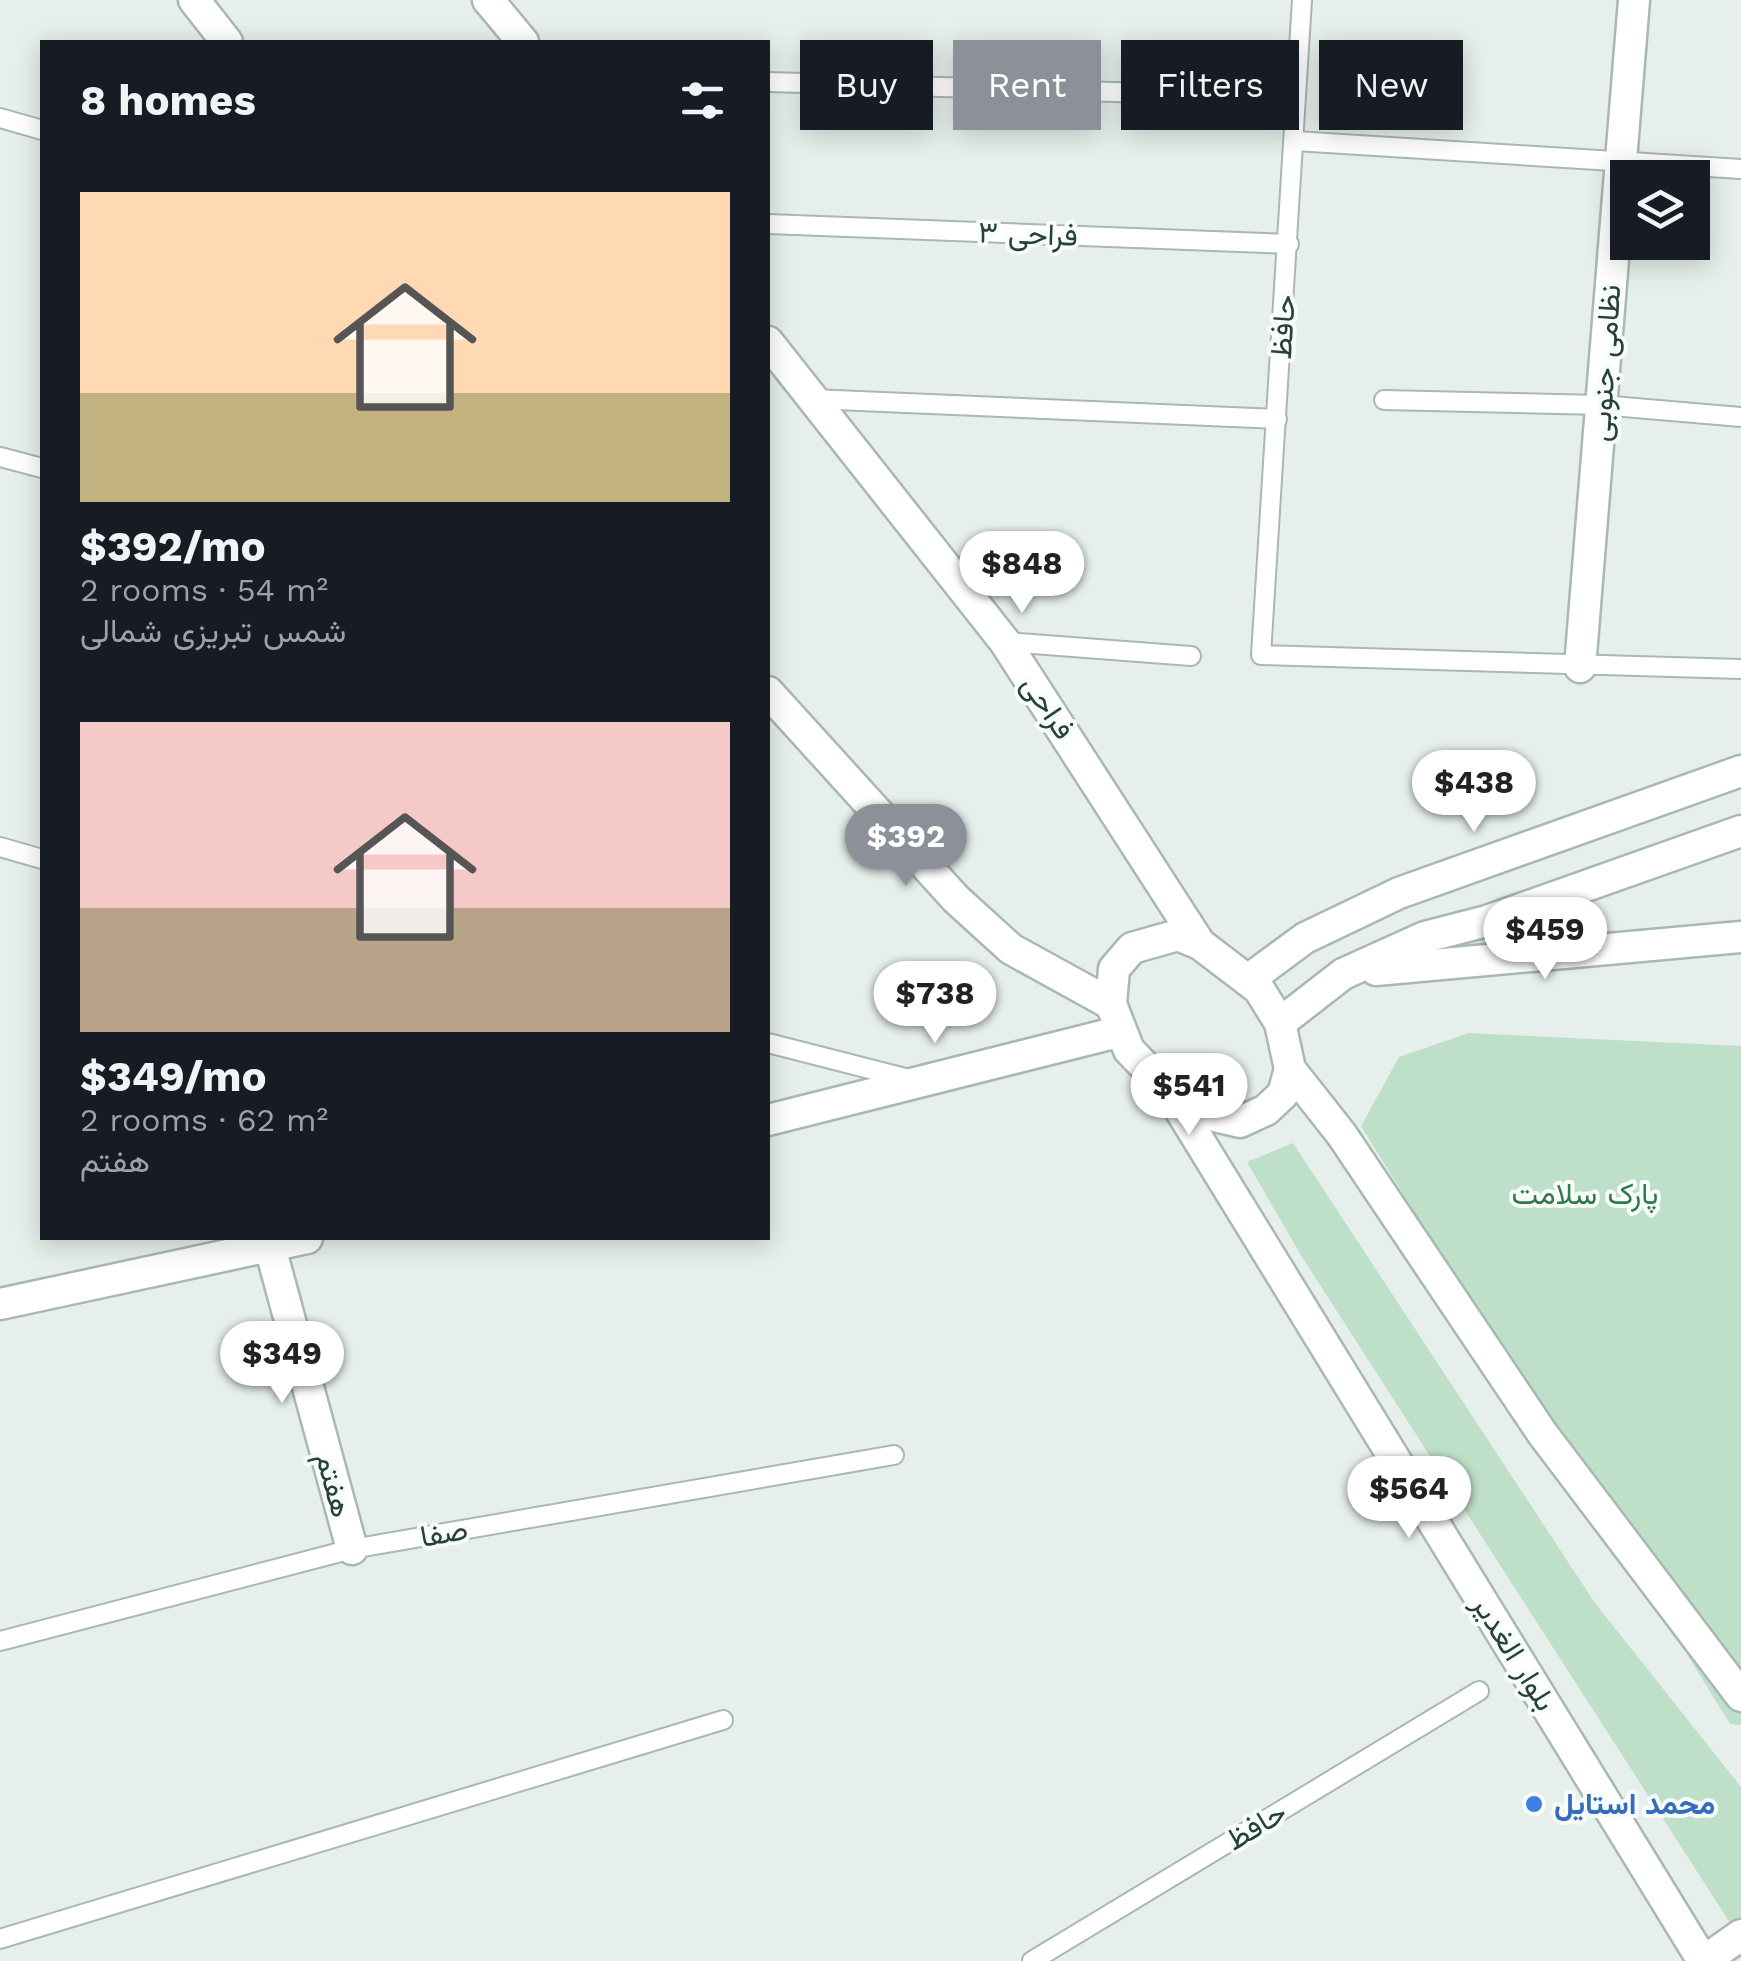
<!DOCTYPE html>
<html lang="en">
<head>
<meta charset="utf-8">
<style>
  body { margin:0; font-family:"Work Sans",Vazirmatn,sans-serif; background:#20242c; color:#f1f3f6; height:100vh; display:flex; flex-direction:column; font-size:38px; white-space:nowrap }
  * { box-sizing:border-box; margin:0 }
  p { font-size:32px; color:#9ea1a6 }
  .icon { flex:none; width:55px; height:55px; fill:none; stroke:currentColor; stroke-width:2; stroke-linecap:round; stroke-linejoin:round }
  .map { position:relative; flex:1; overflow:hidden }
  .drawer { position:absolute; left:40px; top:40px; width:730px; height:1200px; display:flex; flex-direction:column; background:#171b24; border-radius:0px; box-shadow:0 5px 25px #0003 }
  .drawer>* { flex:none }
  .hud { position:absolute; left:800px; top:40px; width:790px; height:90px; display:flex; gap:20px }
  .fabs { position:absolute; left:1610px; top:160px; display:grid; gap:20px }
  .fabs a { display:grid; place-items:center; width:100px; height:100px; border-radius:0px; background:#171b24; box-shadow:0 5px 25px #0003; font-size:50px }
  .price { position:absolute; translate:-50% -85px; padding:0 22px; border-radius:35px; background:#fff; color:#222; font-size:32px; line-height:65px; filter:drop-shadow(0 2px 5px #0008) }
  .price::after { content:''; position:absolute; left:50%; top:60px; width:30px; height:22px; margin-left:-15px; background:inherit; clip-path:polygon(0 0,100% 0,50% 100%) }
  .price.active { background:#8c9099; color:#fff }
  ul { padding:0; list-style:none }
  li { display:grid; align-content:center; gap:20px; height:530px; padding:0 40px }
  li span { display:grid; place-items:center; height:310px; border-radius:0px; color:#555 }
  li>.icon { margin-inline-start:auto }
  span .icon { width:180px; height:180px; fill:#fffc; stroke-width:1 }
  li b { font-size:42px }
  h2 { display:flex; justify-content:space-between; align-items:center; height:120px; padding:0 40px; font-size:42px }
  .tag { padding:0 35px; border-radius:0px; background:#171b24; box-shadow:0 5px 25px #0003; font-size:35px; line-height:90px }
  .tag.active { background:#8c9099; color:#fff }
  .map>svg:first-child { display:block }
  .green { fill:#bfe0c8 }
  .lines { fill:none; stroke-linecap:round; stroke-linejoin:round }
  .service-casing { stroke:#a8b8b2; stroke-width:22 }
  .minor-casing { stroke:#a8b8b2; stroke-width:35 }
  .tertiary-casing { stroke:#a8b8b2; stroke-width:35 }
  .service { stroke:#fff; stroke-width:18 }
  .minor { stroke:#fff; stroke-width:30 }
  .tertiary { stroke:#fff; stroke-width:30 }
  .shop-dot { fill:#3f7fe0; stroke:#f7fbf9; stroke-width:4 }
  .labels { text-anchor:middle; stroke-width:8; stroke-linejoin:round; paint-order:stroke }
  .street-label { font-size:30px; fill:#24423a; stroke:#f7fbf9 }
  .park-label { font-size:30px; fill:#2d7a4b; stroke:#f7fbf9 }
  .shop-label { font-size:30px; font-weight:bold; fill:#366cbe; stroke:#f7fbf9; text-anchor:start }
</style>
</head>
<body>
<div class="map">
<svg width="1741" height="1961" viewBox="0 0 1741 1961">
  <rect width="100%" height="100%" fill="#e6efeb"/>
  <g class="green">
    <path d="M 1469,1033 L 1741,1046 L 1741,1725 L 1730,1724 L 1361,1126 L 1399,1057 Z"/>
    <path d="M 1293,1143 L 1595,1603 L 1741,1787 L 1741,1940 L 1302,1257 L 1247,1162 Z"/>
  </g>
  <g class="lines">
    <defs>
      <g id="service">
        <path d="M 1302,0 L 1261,655 L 1741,669"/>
        <path d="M 768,82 L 1220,95"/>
        <path d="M 0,118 L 42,130"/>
        <path d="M 1295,141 L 1741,169"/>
        <path d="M 768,224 L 1289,244"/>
        <path d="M 812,399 L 1277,419"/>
        <path d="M 1384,400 L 1601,405 L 1741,417"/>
        <path d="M 0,457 L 42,468"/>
        <path d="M 1005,642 L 1191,656"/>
        <path d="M 0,847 L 42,859"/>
        <path d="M 768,1043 L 909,1079"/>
        <path d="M 0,1641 L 352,1549 L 894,1455"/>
        <path d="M 0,1939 L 723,1720"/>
        <path d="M 1032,1961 L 1479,1691"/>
      </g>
      <g id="minor">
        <path d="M 1580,667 L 1634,0"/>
        <path d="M 270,1247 L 352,1549"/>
      </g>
      <g id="tertiary">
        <path d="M 194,0 L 227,42"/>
        <path d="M 488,0 L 523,42"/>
        <path d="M 768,342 L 1005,642 L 1200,944 L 1259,989 L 1280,1023 L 1290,1069 L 1283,1094 L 1266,1110 L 1240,1122 L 1210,1115 L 1167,1089 L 1129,1050 L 1111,1004 L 1114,969 L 1132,948 L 1178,935 L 1200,944"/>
        <path d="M 768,692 L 956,899 L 1011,949 L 1111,1004"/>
        <path d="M 1376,970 L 1741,937"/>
        <path d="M 1248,980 L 1305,938 L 1399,893 L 1741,771"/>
        <path d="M 1280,1023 L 1343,974 L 1425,937 L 1487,921 L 1741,831"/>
        <path d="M 1290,1069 L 1342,1135 L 1542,1433 L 1741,1696"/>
        <path d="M 1171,1095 L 1703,1961"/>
        <path d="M 768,1120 L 1118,1032"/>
        <path d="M 0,1304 L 307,1238"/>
        <path d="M 1704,1961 L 1741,1935"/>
      </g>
    </defs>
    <use href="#service" class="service-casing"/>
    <use href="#minor" class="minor-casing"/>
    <use href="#tertiary" class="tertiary-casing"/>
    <use href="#service" class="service"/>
    <use href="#minor" class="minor"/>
    <use href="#tertiary" class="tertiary"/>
  </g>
  <circle class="shop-dot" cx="1534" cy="1804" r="10"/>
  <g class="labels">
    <g class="street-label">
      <text transform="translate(1028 234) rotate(2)" y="10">فراحی ۳</text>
      <text transform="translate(1283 327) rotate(-86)" y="10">حافظ</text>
      <text transform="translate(1605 363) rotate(-86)" y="10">نظامی جنوبی</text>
      <text transform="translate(1048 707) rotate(56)" y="10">فراحی</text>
      <text transform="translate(334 1485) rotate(75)" y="10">هفتم</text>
      <text transform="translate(444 1533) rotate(-10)" y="10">صفا</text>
      <text transform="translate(1514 1653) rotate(58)" y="10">بلوار الغدیر</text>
      <text transform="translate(1256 1826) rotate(-31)" y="10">حافظ</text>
    </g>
    <g class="park-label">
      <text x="1585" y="1204">پارک سلامت</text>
    </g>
    <g class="shop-label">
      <text x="1554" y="1814">محمد استایل</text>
    </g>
  </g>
</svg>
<div class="fabs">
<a><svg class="icon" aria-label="layers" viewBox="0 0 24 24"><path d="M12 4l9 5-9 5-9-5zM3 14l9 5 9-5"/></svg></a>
</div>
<b class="price" style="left:1022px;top:616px">$848</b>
<b class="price" style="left:1474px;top:835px">$438</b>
<b class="price active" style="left:906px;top:889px">$392</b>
<b class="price" style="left:1545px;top:982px">$459</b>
<b class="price" style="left:935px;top:1046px">$738</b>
<b class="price" style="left:1189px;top:1138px">$541</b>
<b class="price" style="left:282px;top:1406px">$349</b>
<b class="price" style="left:1409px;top:1541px">$564</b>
<div class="hud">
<a class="tag">Buy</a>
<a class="tag active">Rent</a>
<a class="tag">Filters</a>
<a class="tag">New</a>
</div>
<section class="drawer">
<h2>8 homes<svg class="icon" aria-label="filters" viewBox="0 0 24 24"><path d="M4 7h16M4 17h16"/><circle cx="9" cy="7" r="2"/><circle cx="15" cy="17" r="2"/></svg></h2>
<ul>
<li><span style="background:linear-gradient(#ffd9b3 65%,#c2b280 0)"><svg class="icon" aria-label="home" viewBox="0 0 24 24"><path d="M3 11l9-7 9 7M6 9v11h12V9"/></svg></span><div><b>$392/mo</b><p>2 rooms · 54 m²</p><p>شمس تبریزی شمالی</p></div></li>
<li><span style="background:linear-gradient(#f6c9c9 60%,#b9a48a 0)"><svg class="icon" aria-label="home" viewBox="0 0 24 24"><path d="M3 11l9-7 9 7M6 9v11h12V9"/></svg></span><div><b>$349/mo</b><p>2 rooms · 62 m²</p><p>هفتم</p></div></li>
</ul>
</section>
</div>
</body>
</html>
